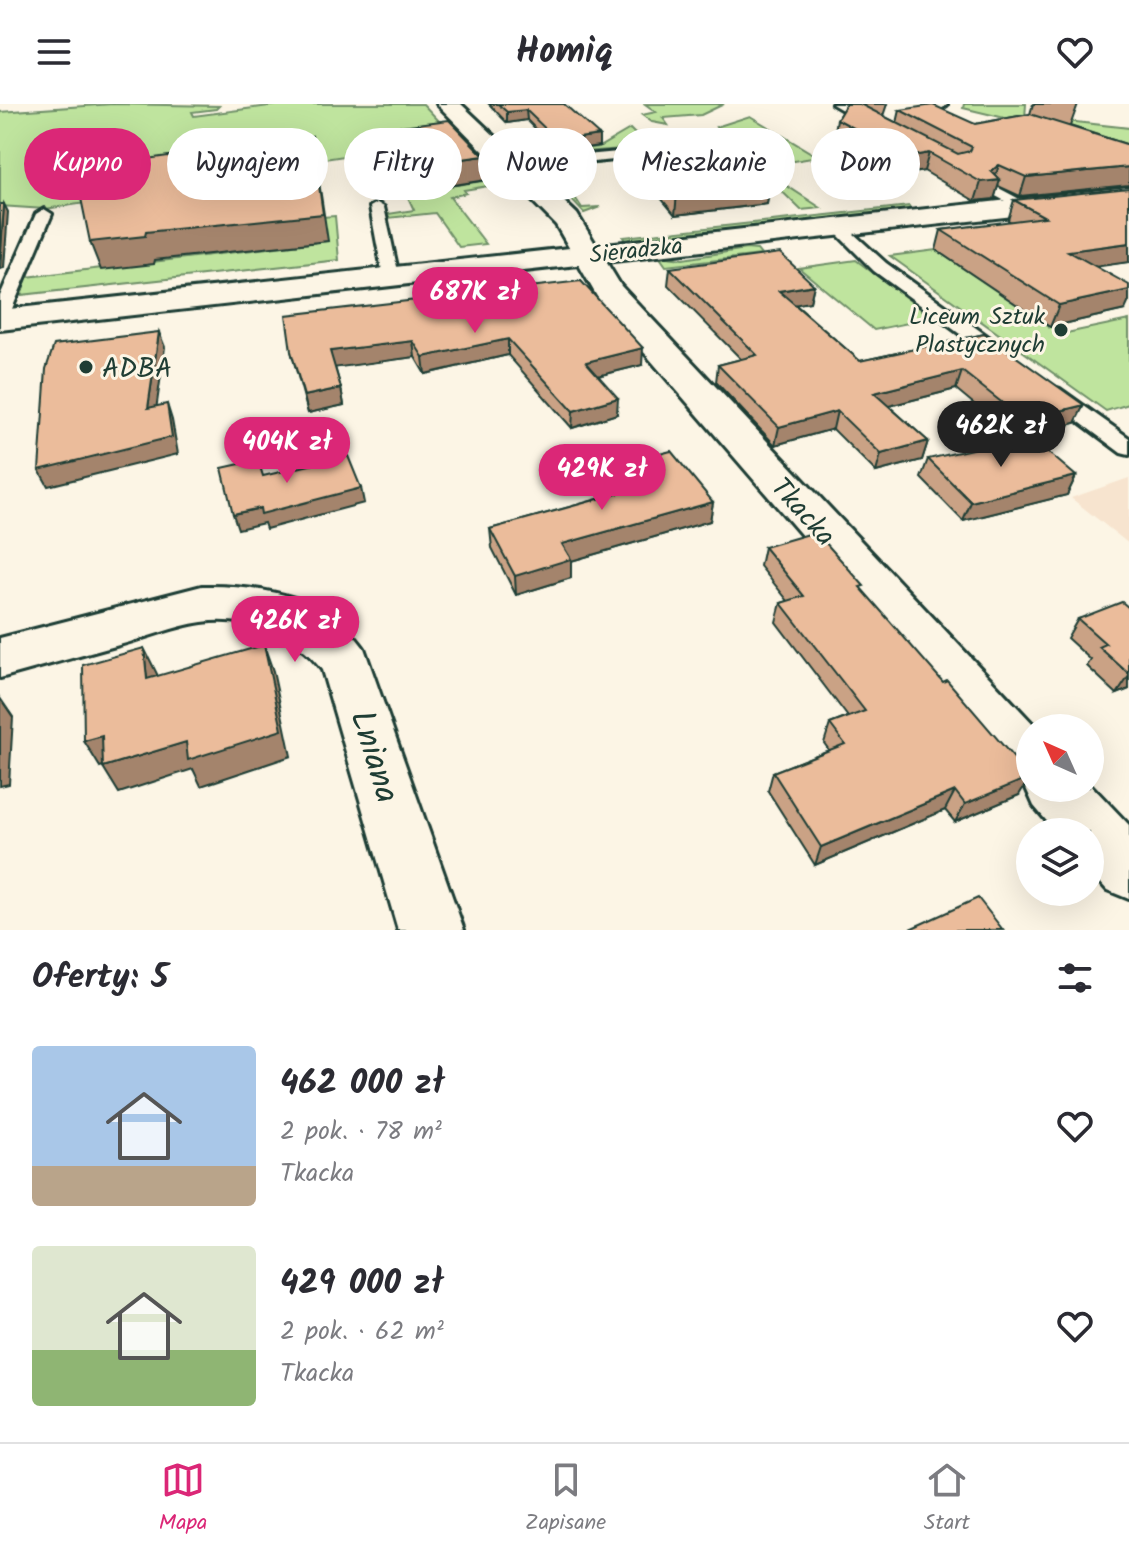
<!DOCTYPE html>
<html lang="pl">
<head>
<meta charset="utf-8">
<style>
  body { margin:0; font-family:Kalam,sans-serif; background:#f2f2f3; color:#2b2b33; height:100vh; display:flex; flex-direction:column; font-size:30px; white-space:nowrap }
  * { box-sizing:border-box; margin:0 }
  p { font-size:26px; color:#7c7c81 }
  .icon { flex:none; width:44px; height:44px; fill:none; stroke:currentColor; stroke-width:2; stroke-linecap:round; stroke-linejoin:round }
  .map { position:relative; height:826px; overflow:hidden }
  .side { display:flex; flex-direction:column; background:#fff; flex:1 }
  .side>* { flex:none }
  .guide { position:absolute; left:24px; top:24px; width:1082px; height:72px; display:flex; gap:16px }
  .needle { width:52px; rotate:315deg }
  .buttons { position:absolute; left:1016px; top:610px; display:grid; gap:16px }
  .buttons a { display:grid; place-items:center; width:88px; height:88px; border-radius:50%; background:#fff; box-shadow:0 8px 32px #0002; font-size:40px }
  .price { position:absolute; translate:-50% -68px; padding:0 18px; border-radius:28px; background:#db2777; color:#fff; font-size:26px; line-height:52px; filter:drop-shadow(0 2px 4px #0008) }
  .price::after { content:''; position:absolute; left:50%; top:48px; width:24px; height:18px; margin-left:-12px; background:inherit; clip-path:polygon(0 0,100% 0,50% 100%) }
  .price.selected { background:#222; color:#fff }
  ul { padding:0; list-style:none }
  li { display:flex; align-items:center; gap:24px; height:200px; padding:0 32px }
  li span { display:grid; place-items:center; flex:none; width:224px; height:160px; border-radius:8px; color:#555 }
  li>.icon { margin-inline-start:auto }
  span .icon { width:96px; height:96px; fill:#fffc; stroke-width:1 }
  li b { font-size:34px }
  h2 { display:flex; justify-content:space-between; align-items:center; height:96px; padding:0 32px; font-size:34px }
  .chip { padding:0 28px; border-radius:36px; background:#fff; box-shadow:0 8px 32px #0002; font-size:28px; line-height:72px }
  .chip.selected { background:#db2777; color:#fff }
  header { display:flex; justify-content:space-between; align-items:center; height:104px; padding:0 32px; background:#fff; font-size:36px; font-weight:700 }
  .dock { display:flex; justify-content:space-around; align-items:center; height:112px; border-top:2px solid #e1e1e2; background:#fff; font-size:22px; color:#7c7c81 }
  .dock a { display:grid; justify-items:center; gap:4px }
  .dock .selected { color:#db2777 }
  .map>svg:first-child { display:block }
  .built { fill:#f7e4cf }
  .green { fill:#bfe49e; stroke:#6f9069; stroke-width:2 }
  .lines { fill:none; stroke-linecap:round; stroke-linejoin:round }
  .lane-casing { stroke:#1f3d34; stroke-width:6 }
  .street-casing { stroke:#1f3d34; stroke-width:6 }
  .secondary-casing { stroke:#1f3d34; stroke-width:6 }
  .lane { fill:#fcf5e5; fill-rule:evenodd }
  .street { fill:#fcf5e5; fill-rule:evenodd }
  .secondary { fill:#fcf5e5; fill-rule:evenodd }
  .wall { fill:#caa285; stroke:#1f3d34; stroke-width:2 }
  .shaded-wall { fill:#a4846c; stroke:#1f3d34; stroke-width:2 }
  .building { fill:#ebbc9b; stroke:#1f3d34; stroke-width:2 }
  .poi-dot { fill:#1f3d34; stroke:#fcf5e5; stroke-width:3 }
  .labels { text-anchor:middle; stroke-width:6; stroke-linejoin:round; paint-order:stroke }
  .far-street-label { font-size:24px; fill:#1f3d34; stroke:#fcf5e5 }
  .far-poi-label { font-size:24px; fill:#1f3d34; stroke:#fcf5e5; text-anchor:end }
  .poi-label { font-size:28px; fill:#1f3d34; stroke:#fcf5e5; text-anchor:start }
  .street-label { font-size:28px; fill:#1f3d34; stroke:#fcf5e5 }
  .near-street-label { font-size:34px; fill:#1f3d34; stroke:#fcf5e5 }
</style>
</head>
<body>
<header><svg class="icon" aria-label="menu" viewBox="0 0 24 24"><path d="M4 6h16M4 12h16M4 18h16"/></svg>Homiq<svg class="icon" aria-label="heart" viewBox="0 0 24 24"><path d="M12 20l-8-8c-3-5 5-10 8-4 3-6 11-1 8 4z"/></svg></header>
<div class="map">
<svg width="1129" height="826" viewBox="0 0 1129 826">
  <rect width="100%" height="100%" fill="#fcf5e5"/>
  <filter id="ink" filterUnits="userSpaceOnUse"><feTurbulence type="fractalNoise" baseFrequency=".0125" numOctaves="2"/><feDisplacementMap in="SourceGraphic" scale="16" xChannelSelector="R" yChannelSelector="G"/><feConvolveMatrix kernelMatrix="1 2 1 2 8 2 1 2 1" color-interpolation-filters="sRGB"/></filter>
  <g filter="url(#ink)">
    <path class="built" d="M 1129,374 L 1129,440 L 1071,394 Z"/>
    <g class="green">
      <path d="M 113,0 L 219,2 L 216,5 L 192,8 L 194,12 L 284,0 L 423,0 L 457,36 L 403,44 L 436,84 L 490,76 L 494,81 L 464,86 L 466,89 L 450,93 L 486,140 L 459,143 L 435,109 L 388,114 L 388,110 L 414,106 L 406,89 L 396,91 L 383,72 L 370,74 L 366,69 L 387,62 L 377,47 L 85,91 L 86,99 L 45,105 L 0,102 L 0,8 Z"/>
      <path d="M 645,0 L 724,0 L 701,11 L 663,14 L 668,21 L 652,18 L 642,11 L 656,8 Z"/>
      <path d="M 964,0 L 1026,0 L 1025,14 L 1013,16 L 963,4 Z"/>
      <path d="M 750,12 L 818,53 L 758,63 L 821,104 L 801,106 L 716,23 Z"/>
      <path d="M 1030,13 L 1129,24 L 1129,50 Z"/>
      <path d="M 630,25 L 637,32 L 623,45 L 530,52 L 599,43 Z"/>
      <path d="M 627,56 L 556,65 L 582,104 L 600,103 L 584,109 L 558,81 L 548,80 L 541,71 C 549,58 611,55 627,56 Z"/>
      <path d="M 909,102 L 911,106 L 625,137 L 623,133 Z"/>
      <path d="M 335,112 L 339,156 L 21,191 L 27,173 L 327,137 L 306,114 Z"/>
      <path d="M 746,145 L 757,146 L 761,151 L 666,162 L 659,152 L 683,155 Z"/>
      <path d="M 936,146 L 1062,230 L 1129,216 L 1129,300 L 1106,307 L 890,152 Z"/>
      <path d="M 856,156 L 933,214 L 874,226 L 799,164 Z"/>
    </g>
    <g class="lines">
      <defs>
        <g id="lane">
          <path d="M 832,0 L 847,0 L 879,19 L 869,22 Z"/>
          <path d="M 935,0 L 947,0 L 947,1 L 941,5 Z"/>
          <path d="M 661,44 L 666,45 L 666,51 L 511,66 L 504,62 L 511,58 Z"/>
          <path d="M 995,82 L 1027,99 L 1029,102 L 1022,106 L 990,89 L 988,86 Z"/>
          <path d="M 377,99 L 384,103 L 399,172 L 391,177 L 383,172 L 370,103 Z"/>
          <path d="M 44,105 L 52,110 L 9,212 L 0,217 L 0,192 L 36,110 Z"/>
          <path d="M 838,118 L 843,120 L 886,159 L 1008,247 L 1011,251 L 1008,255 L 994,255 L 874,167 L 833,126 L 833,120 Z"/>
          <path d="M 1053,283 L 1060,285 L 1129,334 L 1129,351 L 1121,349 L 1046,293 L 1043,289 Z"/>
        </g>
        <g id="street">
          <path d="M 437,0 L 461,0 L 577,110 L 621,182 L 1037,624 L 1030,624 L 1030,684 L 1090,684 L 1090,680 L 1129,721 L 1129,795 L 1107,786 L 1090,767 L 1090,728 L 1056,728 L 1034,702 L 1026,684 L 1028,680 L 1010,673 L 599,196 L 556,121 Z"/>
          <path d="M 202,482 C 247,481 302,489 339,516 C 349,524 356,534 364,544 L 464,826 L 398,826 L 322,566 C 295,530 248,512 202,518 C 174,522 146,534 119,541 C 79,552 40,563 0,574 L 0,534 Z"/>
        </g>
        <path id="secondary" d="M 1129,83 L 1129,99 L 0,226 L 0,206 Z"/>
      </defs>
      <use href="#lane" class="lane-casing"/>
      <use href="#street" class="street-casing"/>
      <use href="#secondary" class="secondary-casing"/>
      <use href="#lane" class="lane"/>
      <use href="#street" class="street"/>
      <use href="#secondary" class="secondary"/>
    </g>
    <g class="wall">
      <path d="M 489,0 L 564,0 L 599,42 L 558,48 L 527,16 L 507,19 Z"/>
      <path d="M 846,0 L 887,0 L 883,12 L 897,19 L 900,6 L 975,20 L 1030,10 L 1033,0 L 1078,0 L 1070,22 L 1129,41 L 1129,81 L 1020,92 L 998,82 L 994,95 L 975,97 L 924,67 L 902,71 L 834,33 L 837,15 Z"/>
      <path d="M 401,22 L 486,76 L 435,84 L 404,46 Z"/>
      <path d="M 706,29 L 770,79 L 767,100 L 675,111 L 630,57 L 631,37 Z"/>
      <path d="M 1014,96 L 1129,158 L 1095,162 L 1125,206 L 1050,223 L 936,146 L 941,126 L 1011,118 L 1008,116 Z"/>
      <path d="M 670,164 L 814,181 L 810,198 L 795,200 L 860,257 L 984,230 L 1075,319 L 1016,335 L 956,285 L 889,302 L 928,337 L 922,356 L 876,368 L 833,325 L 775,341 L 716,278 L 718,261 L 741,255 L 668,181 Z"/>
      <path d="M 581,177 L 642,261 L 598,272 L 617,310 L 572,324 L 508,251 L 425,270 L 415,253 L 335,263 L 341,284 L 344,301 L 308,309 L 291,247 Z"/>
      <path d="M 928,355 L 1076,372 L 1067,391 L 963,417 L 921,374 Z"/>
      <path d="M 607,364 L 713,398 L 710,417 L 571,457 L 571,474 L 516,491 L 492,444 L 490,425 L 612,391 L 606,382 Z"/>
      <path d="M 764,443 L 862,486 L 1019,691 L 955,718 L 945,706 L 815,761 L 768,687 L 773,668 L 829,646 L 824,639 L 830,620 L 848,613 L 776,518 L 781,499 L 788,497 L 760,462 Z"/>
      <path d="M 1129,504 L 1129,585 L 1117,590 L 1087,562 L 1091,556 L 1067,534 L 1078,515 Z"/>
    </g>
    <g class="shaded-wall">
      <path d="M 526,6 L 527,16 L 507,19 L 507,8 Z"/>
      <path d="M 599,31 L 599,42 L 558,48 L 558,37 Z"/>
      <path d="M 312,32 L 328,137 L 155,156 L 154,160 L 101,166 L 90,138 L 146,128 Z"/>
      <path d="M 929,49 L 924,67 L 902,71 L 907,53 Z"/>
      <path d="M 484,52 L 486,76 L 435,84 L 433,59 Z"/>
      <path d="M 999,61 L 994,77 L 1000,76 L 994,95 L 975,97 L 981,78 L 991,67 Z"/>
      <path d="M 1129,63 L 1129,81 L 1020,92 L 1026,73 Z"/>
      <path d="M 770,79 L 767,100 L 675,111 L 677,89 Z"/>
      <path d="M 4,100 L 8,108 L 4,164 L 0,165 Z"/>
      <path d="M 1129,139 L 1129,158 L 1060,168 L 1068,147 Z"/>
      <path d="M 814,181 L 810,198 L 776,204 L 779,187 Z"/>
      <path d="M 1129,186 L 1129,197 L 1125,206 L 1050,223 L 1059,201 Z"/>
      <path d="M 159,228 L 165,243 L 154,320 L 148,304 Z"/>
      <path d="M 508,235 L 508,251 L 425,270 L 423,253 Z"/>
      <path d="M 413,237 L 415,253 L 333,264 L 330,247 Z"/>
      <path d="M 643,244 L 642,261 L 585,275 L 586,258 Z"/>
      <path d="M 962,267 L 956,285 L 869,307 L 874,289 Z"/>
      <path d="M 341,284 L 344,301 L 308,309 L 304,292 Z"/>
      <path d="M 618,294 L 617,310 L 572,324 L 573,307 Z"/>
      <path d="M 167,300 L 172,316 L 178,350 L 48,382 L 39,366 Z"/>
      <path d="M 1084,301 L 1075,319 L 1016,335 L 1024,316 Z"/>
      <path d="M 837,307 L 833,325 L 775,341 L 779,323 Z"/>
      <path d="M 928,337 L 922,356 L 876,368 L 881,350 Z"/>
      <path d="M 1076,372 L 1067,391 L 963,417 L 971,398 Z"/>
      <path d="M 361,384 L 364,399 L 266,425 L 264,419 L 238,425 L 233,410 Z"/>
      <path d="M 713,398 L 710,417 L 571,457 L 571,474 L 516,491 L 515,472 L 562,440 Z"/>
      <path d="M 264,541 L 273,567 L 291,652 L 201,682 L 193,665 L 119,689 L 103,663 L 186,638 Z"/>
      <path d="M 144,544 L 157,570 L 160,601 L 147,575 Z"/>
      <path d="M 1129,572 L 1129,585 L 1117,590 Z"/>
      <path d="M 0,594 L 13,613 L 9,680 L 0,682 Z"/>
      <path d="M 102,632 L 117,657 L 100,663 L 84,637 Z"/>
      <path d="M 1030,673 L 1019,691 L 955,718 L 965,700 Z"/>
      <path d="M 955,687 L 945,706 L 815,761 L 821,743 Z"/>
    </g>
    <g class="building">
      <path d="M 498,0 L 564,0 L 599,31 L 558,37 L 526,6 L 507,8 Z"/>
      <path d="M 846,0 L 860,0 L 958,50 L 970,47 L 972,43 L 900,6 L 933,1 L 975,20 L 1030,10 L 1129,41 L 1129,63 L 1026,73 L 999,61 L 991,67 L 1000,76 L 981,78 L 929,49 L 907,53 L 837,15 Z"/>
      <path d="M 449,16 L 484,52 L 433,59 L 401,22 Z"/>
      <path d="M 715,28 L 770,79 L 677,89 L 631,37 Z"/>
      <path d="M 312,32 L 323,110 L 146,128 L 145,132 L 90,138 L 75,65 Z"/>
      <path d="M 1129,84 L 1129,139 L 1068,147 L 1129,181 L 1129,186 L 1059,201 L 941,126 L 1045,113 L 1014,96 Z"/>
      <path d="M 0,100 L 4,100 L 0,156 Z"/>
      <path d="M 780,149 L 814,181 L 779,187 L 860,257 L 984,230 L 1084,301 L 1024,316 L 962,267 L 874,289 L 928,337 L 881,350 L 837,307 L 779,323 L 718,261 L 757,251 L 670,164 Z"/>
      <path d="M 581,177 L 643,244 L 586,258 L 618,294 L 573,307 L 508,235 L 423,253 L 413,237 L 330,247 L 341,284 L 304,292 L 291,247 L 286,211 Z"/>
      <path d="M 159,228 L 148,304 L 167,300 L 172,333 L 39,366 L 46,265 L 54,241 Z"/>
      <path d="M 1029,332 L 1076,372 L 971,398 L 928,355 Z"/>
      <path d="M 671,347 L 713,398 L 562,440 L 571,455 L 515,472 L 490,425 L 624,388 L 607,364 Z"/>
      <path d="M 348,352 L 361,384 L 261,410 L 260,404 L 233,410 L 222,364 L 258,356 L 263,372 Z"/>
      <path d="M 816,428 L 864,482 L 860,483 L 943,578 L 947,576 L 1030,673 L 965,700 L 955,687 L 821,743 L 773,668 L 845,640 L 830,620 L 865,607 L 781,499 L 804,492 L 764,443 Z"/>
      <path d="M 1122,498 L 1129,504 L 1129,570 L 1099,543 L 1106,540 L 1078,515 Z"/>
      <path d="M 264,541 L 282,626 L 188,656 L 186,638 L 103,663 L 102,632 L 84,637 L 83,561 L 144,544 L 147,575 Z"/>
      <path d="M 978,794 L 1003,826 L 910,826 L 910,825 Z"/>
    </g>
  </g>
  <g class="poi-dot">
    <circle cx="1061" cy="226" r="8"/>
    <circle cx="86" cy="263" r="8"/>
  </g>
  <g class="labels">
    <g class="far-street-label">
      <text transform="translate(636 146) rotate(-6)" y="8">Sieradzka</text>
    </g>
    <g class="far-poi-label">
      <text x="1045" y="220">Liceum Sztuk<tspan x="1045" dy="28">Plastycznych</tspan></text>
    </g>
    <g class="poi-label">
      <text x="102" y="273">ADBA</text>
    </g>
    <g class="street-label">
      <text transform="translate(804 407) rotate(48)" y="10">Tkacka</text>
    </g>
    <g class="near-street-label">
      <text transform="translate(376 652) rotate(73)" y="12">Lniana</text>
    </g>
  </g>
</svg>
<div class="buttons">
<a><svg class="needle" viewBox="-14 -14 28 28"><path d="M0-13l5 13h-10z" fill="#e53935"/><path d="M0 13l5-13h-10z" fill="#7c7c81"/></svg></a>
<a><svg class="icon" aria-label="layers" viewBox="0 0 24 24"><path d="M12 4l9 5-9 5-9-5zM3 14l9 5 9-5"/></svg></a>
</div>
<b class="price" style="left:475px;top:231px">687K zł</b>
<b class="price selected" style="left:1001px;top:365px">462K zł</b>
<b class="price" style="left:287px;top:381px">404K zł</b>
<b class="price" style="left:602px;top:408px">429K zł</b>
<b class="price" style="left:295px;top:560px">426K zł</b>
<div class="guide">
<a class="chip selected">Kupno</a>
<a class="chip">Wynajem</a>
<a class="chip">Filtry</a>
<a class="chip">Nowe</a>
<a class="chip">Mieszkanie</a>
<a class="chip">Dom</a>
</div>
</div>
<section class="side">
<h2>Oferty: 5<svg class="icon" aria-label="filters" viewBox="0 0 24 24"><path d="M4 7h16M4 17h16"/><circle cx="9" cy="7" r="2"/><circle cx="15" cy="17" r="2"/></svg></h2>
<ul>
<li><span style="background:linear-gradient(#a9c7e8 75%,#b9a48a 0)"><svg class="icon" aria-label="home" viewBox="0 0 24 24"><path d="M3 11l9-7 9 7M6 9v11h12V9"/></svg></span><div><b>462 000 zł</b><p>2 pok. · 78 m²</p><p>Tkacka</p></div><svg class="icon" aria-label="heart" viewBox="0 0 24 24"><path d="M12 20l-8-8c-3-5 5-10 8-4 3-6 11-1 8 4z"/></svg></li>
<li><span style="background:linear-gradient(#dfe7d0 65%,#8fb573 0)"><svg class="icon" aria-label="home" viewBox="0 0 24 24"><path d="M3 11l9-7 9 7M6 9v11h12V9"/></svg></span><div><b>429 000 zł</b><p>2 pok. · 62 m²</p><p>Tkacka</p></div><svg class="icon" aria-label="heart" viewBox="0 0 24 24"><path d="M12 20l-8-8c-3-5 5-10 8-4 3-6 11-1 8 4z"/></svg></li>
</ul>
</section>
<nav class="dock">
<a class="selected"><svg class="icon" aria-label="map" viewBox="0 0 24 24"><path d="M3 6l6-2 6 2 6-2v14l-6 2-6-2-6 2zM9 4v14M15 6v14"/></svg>Mapa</a>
<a><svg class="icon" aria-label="saved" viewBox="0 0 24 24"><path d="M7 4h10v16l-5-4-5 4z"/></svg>Zapisane</a>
<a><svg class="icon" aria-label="home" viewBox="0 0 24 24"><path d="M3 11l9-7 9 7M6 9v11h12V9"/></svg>Start</a>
</nav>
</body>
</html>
